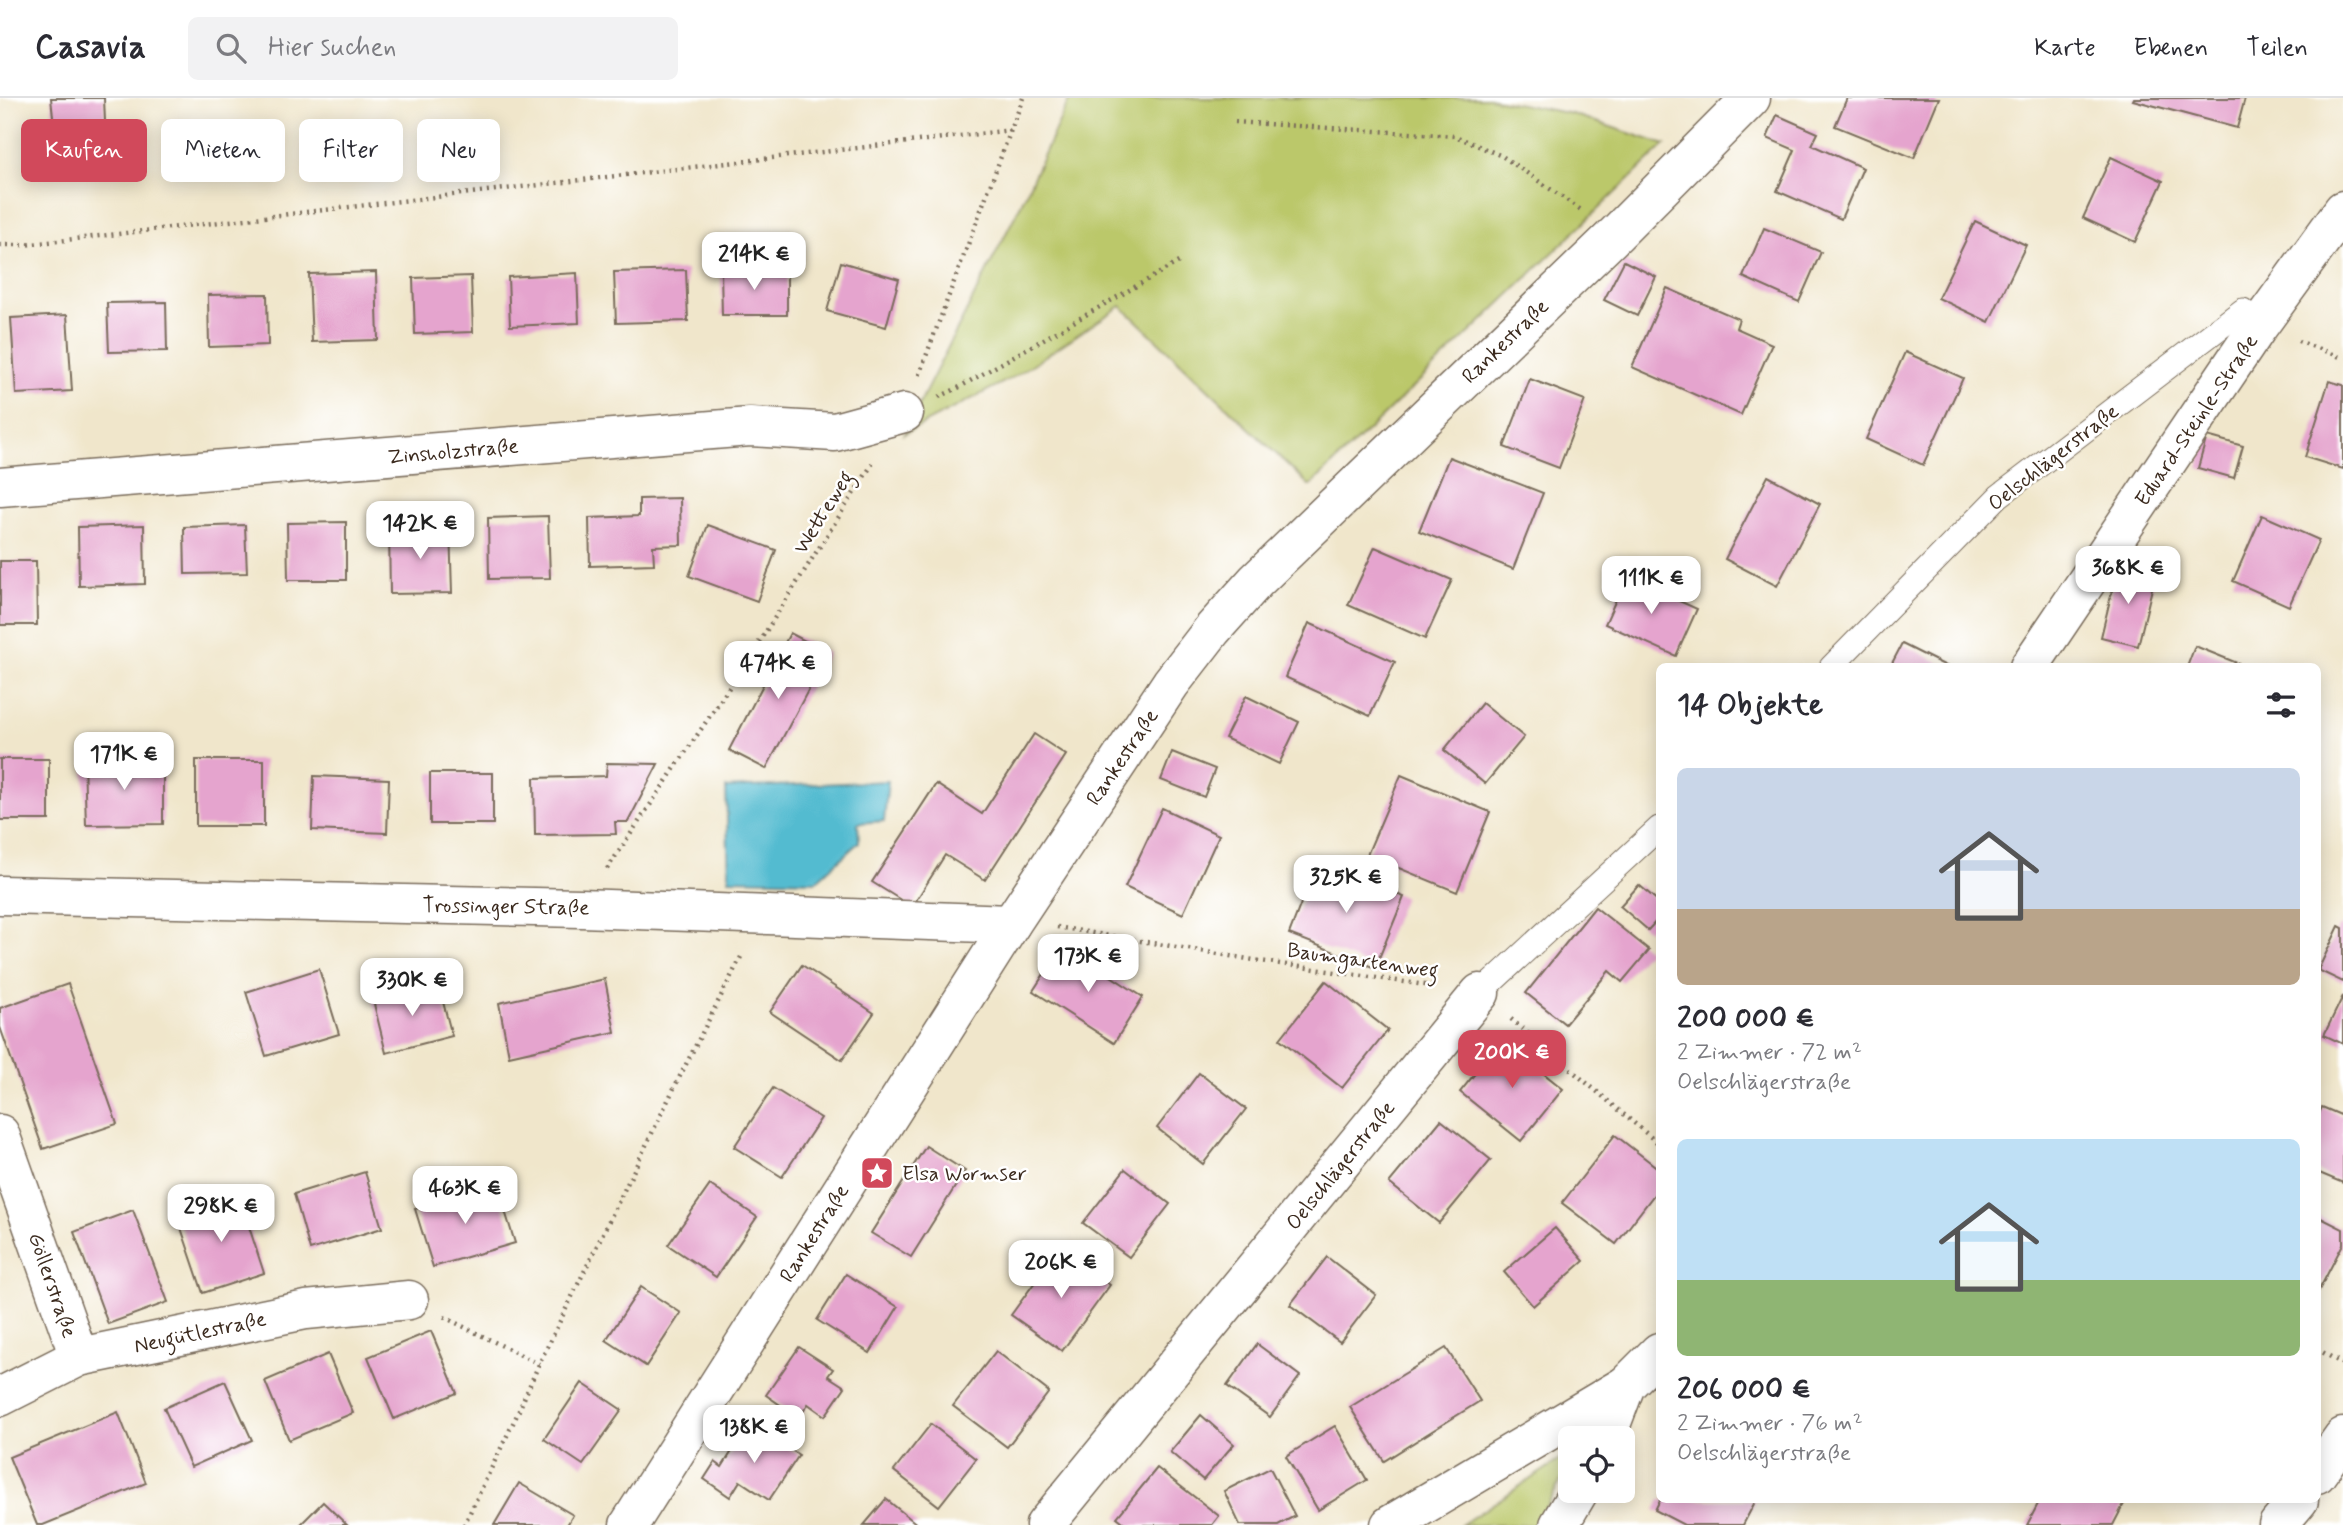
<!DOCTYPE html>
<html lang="de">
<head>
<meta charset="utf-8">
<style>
  body { margin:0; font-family:Mynerve,sans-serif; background:#f2f2f3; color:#2b2b33; height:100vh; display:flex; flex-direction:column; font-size:26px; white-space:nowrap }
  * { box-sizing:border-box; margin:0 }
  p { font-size:23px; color:#7c7c81 }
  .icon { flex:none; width:38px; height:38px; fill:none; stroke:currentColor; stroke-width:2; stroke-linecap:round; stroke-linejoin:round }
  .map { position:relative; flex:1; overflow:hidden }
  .sheet { position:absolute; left:1656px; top:565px; width:665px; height:840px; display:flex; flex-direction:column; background:#fff; border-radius:10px; box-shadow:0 4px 18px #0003 }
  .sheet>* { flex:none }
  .guide { position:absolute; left:21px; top:21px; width:665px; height:63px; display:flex; gap:14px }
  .buttons { position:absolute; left:1558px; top:1328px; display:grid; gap:14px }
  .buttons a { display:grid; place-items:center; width:77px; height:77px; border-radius:10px; background:#fff; box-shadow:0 4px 18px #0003; font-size:35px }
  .price { position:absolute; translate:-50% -60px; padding:0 16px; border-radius:14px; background:#fff; color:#222; font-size:23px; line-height:46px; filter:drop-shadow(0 2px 4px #0008) }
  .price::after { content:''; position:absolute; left:50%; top:42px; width:21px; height:16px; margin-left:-10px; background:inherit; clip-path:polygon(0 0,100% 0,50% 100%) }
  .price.active { background:#d1495b; color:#fff }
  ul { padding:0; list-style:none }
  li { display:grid; align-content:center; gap:14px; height:371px; padding:0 21px }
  li span { display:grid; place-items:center; height:217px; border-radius:10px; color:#555 }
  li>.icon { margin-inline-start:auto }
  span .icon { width:126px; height:126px; fill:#fffc; stroke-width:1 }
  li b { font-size:30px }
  h2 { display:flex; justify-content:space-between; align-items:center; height:84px; padding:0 21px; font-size:30px }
  .pill { padding:0 24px; border-radius:10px; background:#fff; box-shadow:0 4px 18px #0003; font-size:24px; line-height:63px }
  .pill.active { background:#d1495b; color:#fff }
  header { display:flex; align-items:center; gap:42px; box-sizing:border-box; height:98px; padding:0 35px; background:#fff; border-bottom:2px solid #e1e1e2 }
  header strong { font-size:33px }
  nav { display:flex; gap:38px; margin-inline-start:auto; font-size:24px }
  .search { width:490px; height:63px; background:#f2f2f3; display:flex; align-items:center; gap:18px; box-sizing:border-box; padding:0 24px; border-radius:10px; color:#7c7c81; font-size:26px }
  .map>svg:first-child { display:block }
  .green { fill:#bbc86b; stroke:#7b7944; stroke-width:2 }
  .water { fill:#52bbd0; stroke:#467277; stroke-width:2 }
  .building { fill:#e5a4ce }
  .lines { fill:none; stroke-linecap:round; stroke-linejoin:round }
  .service-casing { stroke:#7a6c5b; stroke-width:25 }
  .minor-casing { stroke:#7a6c5b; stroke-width:41 }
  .path { stroke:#7a6c5b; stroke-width:4.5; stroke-dasharray:2 5; stroke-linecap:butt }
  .service { stroke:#fff; stroke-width:23 }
  .minor { stroke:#fff; stroke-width:38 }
  .labels { text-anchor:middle; stroke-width:5; stroke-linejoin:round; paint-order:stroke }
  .street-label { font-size:21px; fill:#3b2a1e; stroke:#fff }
  .poi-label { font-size:21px; fill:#3b2a1e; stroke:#fff; text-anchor:start }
</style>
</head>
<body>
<header>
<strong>Casavia</strong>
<div class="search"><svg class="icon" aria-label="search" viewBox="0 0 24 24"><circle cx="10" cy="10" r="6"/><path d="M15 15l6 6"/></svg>Hier suchen</div>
<nav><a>Karte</a><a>Ebenen</a><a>Teilen</a></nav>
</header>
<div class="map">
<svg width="2343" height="1427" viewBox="0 0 2343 1427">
  <rect width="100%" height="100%" fill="#fff"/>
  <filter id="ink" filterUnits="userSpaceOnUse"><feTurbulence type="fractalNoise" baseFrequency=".0143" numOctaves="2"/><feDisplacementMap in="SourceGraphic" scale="14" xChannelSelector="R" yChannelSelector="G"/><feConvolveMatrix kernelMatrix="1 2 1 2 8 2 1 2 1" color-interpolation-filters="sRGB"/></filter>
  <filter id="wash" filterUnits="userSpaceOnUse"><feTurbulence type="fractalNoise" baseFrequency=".00686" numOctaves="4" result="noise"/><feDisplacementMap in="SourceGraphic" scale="28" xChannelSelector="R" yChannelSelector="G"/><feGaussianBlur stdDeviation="1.57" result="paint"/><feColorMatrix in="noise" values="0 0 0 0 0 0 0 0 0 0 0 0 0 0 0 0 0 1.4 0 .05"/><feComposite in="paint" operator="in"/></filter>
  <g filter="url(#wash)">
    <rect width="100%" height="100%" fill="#f0e6cb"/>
    <g class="green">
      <path d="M 1070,0 L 1489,0 L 1572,16 L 1665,47 L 1310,388 L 1121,208 L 1012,280 L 904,336 L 1021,106 Z"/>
      <path d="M 1570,1355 L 1570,1368 L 1535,1427 L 1461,1427 Z"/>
    </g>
    <path class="water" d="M 888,683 L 884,723 L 858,725 L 859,744 L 816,783 L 729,781 L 726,690 Z"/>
    <g id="blocks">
      <g class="building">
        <path d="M 51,0 L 104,0 L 105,24 L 54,28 Z"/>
        <path d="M 1847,0 L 1939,0 L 1914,60 L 1835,28 Z"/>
        <path d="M 2134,0 L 2245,0 L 2237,30 L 2133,2 Z"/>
        <path d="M 1777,17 L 1818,35 L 1812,47 L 1863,70 L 1841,121 L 1777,93 L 1795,52 L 1767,40 Z"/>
        <path d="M 2111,59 L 2163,83 L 2135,144 L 2083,120 Z"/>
        <path d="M 1975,123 L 2026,147 L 1989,224 L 1938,200 Z"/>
        <path d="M 1764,130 L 1821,154 L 1799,204 L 1743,179 Z"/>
        <path d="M 1624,163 L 1656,179 L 1637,218 L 1604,202 Z"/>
        <path d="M 841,164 L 899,181 L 886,229 L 827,213 Z"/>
        <path d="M 787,171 L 787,217 L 722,217 L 721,172 Z"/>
        <path d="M 686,172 L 688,223 L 616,225 L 614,174 Z"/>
        <path d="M 376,174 L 378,242 L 312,244 L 309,176 Z"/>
        <path d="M 577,175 L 579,225 L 510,228 L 508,179 Z"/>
        <path d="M 471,178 L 473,234 L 415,236 L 413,180 Z"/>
        <path d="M 1667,190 L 1739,221 L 1736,230 L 1772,246 L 1741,317 L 1632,269 Z"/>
        <path d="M 267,196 L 268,247 L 209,249 L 208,197 Z"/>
        <path d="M 166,204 L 167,253 L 109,254 L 107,205 Z"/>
        <path d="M 67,217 L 72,293 L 16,296 L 11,220 Z"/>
        <path d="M 1905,254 L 1963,280 L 1923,367 L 1866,341 Z"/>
        <path d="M 1530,281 L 1585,302 L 1559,370 L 1504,349 Z"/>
        <path d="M 2329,283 L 2343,287 L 2343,371 L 2305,359 Z"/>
        <path d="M 2207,338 L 2243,348 L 2234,380 L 2198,370 Z"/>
        <path d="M 1449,359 L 1543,395 L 1513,471 L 1419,433 Z"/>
        <path d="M 1768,378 L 1820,406 L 1777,488 L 1725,461 Z"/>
        <path d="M 680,400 L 681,447 L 653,448 L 654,466 L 590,468 L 589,420 L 639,418 L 639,401 Z"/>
        <path d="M 2262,417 L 2319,442 L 2289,508 L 2233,483 Z"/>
        <path d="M 548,418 L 550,480 L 489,481 L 488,420 Z"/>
        <path d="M 346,424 L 346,482 L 288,482 L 287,425 Z"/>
        <path d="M 144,427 L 145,486 L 79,488 L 78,429 Z"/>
        <path d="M 245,427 L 247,475 L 185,476 L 184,429 Z"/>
        <path d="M 708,427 L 776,452 L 757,503 L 689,478 Z"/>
        <path d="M 450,429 L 452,495 L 390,496 L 389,430 Z"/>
        <path d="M 1375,449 L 1452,482 L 1425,541 L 1348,507 Z"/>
        <path d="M 0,463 L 36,463 L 37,527 L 0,527 Z"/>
        <path d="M 2118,469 L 2155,478 L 2138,548 L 2101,539 Z"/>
        <path d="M 1626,479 L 1697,511 L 1676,558 L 1605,526 Z"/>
        <path d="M 1309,525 L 1395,564 L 1370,618 L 1285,579 Z"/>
        <path d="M 790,535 L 828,555 L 766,671 L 729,652 Z"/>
        <path d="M 1902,546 L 1948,569 L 1890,569 Z"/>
        <path d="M 2195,548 L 2247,569 L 2187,569 Z"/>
        <path d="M 1246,598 L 1299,624 L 1279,666 L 1225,640 Z"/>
        <path d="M 1482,605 L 1524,639 L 1485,686 L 1444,652 Z"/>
        <path d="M 1034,636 L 1066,657 L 985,782 L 945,757 L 912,809 L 872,784 L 936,686 L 982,716 Z"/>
        <path d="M 1172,654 L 1215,671 L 1204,699 L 1161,682 Z"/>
        <path d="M 163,660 L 163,726 L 86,727 L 84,662 Z"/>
        <rect x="0" y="661" width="49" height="61"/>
        <rect x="196" y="662" width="68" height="66"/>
        <path d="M 607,665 L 658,666 L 628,724 L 615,724 L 616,736 L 535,737 L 534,680 L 606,678 Z"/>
        <rect x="430" y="675" width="63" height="51"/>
        <path d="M 1401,677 L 1490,714 L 1457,794 L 1367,757 Z"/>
        <path d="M 314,678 L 389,681 L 387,735 L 312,732 Z"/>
        <path d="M 1162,710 L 1219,737 L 1183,816 L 1125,789 Z"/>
        <path d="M 1317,764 L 1404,799 L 1375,870 L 1289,836 Z"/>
        <path d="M 1639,787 L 1659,804 L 1659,820 L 1648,832 L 1620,808 Z"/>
        <path d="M 1595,809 L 1649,852 L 1622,884 L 1609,873 L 1565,926 L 1526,895 Z"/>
        <path d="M 2339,828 L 2343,830 L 2343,884 L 2318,872 Z"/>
        <path d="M 1063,847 L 1143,899 L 1114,945 L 1033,893 Z"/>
        <path d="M 802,867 L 874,915 L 842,962 L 770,914 Z"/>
        <path d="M 319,871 L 339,936 L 266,958 L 246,894 Z"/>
        <path d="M 605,881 L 615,934 L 509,958 L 499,905 Z"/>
        <path d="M 1326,883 L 1388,932 L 1342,990 L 1280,941 Z"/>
        <path d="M 438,885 L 452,938 L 386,955 L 373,902 Z"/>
        <path d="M 68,886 L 117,1026 L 43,1051 L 0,929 L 0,910 Z"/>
        <path d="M 2343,898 L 2343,946 L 2324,937 Z"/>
        <path d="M 1502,942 L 1563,991 L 1521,1043 L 1460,994 Z"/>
        <path d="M 1199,975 L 1246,1011 L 1203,1066 L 1157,1030 Z"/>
        <path d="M 773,990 L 821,1020 L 782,1079 L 734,1049 Z"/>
        <path d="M 2322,1009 L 2343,1018 L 2343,1085 L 2317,1074 L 2317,1020 Z"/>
        <path d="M 1441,1022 L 1491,1062 L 1439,1125 L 1389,1085 Z"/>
        <path d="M 1615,1037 L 1659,1071 L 1659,1090 L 1616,1146 L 1562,1105 Z"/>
        <path d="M 926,1048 L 965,1073 L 911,1159 L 871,1135 Z"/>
        <path d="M 1125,1071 L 1170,1106 L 1129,1159 L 1083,1125 Z"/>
        <path d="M 365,1074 L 382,1130 L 310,1152 L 294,1096 Z"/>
        <path d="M 497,1087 L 515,1145 L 433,1169 L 415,1111 Z"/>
        <path d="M 710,1087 L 757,1119 L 716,1179 L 668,1147 Z"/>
        <path d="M 239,1098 L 264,1175 L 203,1195 L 177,1118 Z"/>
        <path d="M 133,1112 L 168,1204 L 108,1226 L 74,1134 Z"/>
        <path d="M 2317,1118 L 2343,1131 L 2343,1146 L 2317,1196 Z"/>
        <path d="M 1555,1130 L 1584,1163 L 1533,1208 L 1504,1174 Z"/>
        <path d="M 1059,1151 L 1110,1187 L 1062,1253 L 1011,1217 Z"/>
        <path d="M 1327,1159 L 1376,1197 L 1340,1244 L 1290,1207 Z"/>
        <path d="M 846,1176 L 898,1209 L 870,1255 L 817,1222 Z"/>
        <path d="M 641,1189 L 681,1215 L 646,1268 L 606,1242 Z"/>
        <path d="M 431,1233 L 457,1295 L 394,1321 L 368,1259 Z"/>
        <path d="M 1257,1246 L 1300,1278 L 1270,1319 L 1227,1288 Z"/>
        <path d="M 799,1249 L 833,1271 L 828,1278 L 845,1289 L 825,1318 L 808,1306 L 799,1320 L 766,1297 Z"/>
        <path d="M 1446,1250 L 1480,1303 L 1384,1363 L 1350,1309 Z"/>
        <path d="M 996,1253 L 1049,1294 L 1007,1349 L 953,1308 Z"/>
        <path d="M 328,1256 L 353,1315 L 289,1342 L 265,1283 Z"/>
        <path d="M 225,1283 L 252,1342 L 191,1369 L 164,1310 Z"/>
        <path d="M 582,1285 L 622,1312 L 583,1367 L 544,1341 Z"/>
        <path d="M 118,1314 L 146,1385 L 43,1427 L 37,1427 L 9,1359 Z"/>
        <path d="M 1201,1317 L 1234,1346 L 1203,1382 L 1170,1354 Z"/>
        <path d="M 750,1325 L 799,1357 L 769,1402 L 740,1383 L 730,1399 L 704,1381 L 715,1364 L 722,1369 Z"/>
        <path d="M 931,1326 L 976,1361 L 939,1408 L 894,1373 Z"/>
        <path d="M 1335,1328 L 1367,1382 L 1318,1412 L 1286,1358 Z"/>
        <path d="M 1157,1370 L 1219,1418 L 1212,1427 L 1127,1427 L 1117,1419 Z"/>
        <path d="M 1270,1370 L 1295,1418 L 1278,1427 L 1240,1427 L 1224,1393 Z"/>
        <path d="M 519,1385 L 573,1417 L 567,1427 L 494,1427 Z"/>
        <path d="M 886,1401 L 918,1427 L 864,1427 Z"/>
        <path d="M 1660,1402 L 1756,1402 L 1743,1427 L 1684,1427 L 1655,1412 Z"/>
        <path d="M 2040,1402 L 2126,1402 L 2113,1427 L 2027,1427 Z"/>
        <path d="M 323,1404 L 347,1427 L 300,1427 Z"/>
      </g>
    </g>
  </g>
  <g filter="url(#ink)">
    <use href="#blocks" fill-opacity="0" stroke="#7a6c5b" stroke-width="2"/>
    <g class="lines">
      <defs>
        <g id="service">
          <path d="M 1831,569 L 1999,398 L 2243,212 L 2258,229"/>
          <path d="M 1480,895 L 1659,730"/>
        </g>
        <g id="minor">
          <path d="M 0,389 L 750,329 L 835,334 L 904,315"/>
          <path d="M 2029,569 L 2258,229 L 2343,112"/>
          <path d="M 0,797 L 581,810 L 1011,826"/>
          <path d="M 0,1036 L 79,1259"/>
          <path d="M 0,1299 L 79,1259 L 306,1212 L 409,1202"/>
          <path d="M 1606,1340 L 1626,1287 L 1659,1254"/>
          <path d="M 2317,1376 L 2343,1339"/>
          <path d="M 629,1427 L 1011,826 L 1171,585 L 1212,532 L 1256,483 L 1616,136 L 1751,0"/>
          <path d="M 1045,1427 L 1480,895"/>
          <path d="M 1390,1427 L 1626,1287"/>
          <path d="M 1559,1427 L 1579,1393"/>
          <path d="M 2278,1427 L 2299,1402"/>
        </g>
      </defs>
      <use href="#service" class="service-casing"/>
      <use href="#minor" class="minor-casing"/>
      <g class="path">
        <path d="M 1235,24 L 1455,38 L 1502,58 L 1584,114"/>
        <path d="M 0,147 L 23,147 L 1012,32"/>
        <path d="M 2298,243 L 2343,260"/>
        <path d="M 919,277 L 1023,0"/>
        <path d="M 939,299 L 958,290 L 1182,162"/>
        <path d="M 607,771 L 749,560 L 873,365"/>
        <path d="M 1057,829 L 1260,863 L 1432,888"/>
        <path d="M 1511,921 L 1659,1046"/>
        <path d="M 444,1219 L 539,1266"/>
        <path d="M 2317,1251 L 2343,1266"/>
        <path d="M 464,1427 L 516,1319 L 539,1266 L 679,980 L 742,857"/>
      </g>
      <use href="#service" class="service"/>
      <use href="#minor" class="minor"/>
    </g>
  </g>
  <defs>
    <symbol id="sight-square" viewBox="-11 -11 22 22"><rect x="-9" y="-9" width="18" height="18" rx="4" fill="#d1495b" stroke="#fff"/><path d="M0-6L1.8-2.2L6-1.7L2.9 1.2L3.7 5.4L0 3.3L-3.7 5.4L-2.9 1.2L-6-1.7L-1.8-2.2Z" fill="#fff"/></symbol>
  </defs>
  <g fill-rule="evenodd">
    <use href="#sight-square" x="858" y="1056" width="38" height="38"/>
  </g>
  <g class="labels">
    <g class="street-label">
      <text transform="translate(1505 243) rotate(-44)" y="7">Rankestraße</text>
      <text transform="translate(2196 322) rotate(-56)" y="7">Eduard-Steinle-Straße</text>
      <text transform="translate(453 353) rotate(-5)" y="7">Zinsholzstraße</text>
      <text transform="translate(2053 359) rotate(-38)" y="7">Oelschlägerstraße</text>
      <text transform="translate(823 414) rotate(-58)" y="7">Wetteweg</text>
      <text transform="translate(1122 659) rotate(-56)" y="7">Rankestraße</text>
      <text transform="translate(506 808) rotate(1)" y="7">Trossinger Straße</text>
      <text transform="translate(1363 862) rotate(8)" y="7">Baumgartenweg</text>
      <text transform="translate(1340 1067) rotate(-51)" y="7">Oelschlägerstraße</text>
      <text transform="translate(814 1135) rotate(-58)" y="7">Rankestraße</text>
      <text transform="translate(53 1187) rotate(71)" y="7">Göllerstraße</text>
      <text transform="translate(200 1234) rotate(-12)" y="7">Neugütlestraße</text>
    </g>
    <g class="poi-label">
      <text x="902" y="1082">Elsa Wormser</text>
    </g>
  </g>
</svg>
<div class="buttons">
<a><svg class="icon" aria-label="locate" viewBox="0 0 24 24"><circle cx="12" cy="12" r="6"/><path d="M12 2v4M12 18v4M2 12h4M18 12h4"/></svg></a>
</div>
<b class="price" style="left:754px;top:194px">214K €</b>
<b class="price" style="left:420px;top:463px">142K €</b>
<b class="price" style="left:2128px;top:508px">368K €</b>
<b class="price" style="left:1651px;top:518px">111K €</b>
<b class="price" style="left:778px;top:603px">474K €</b>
<b class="price" style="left:124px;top:694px">171K €</b>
<b class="price" style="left:1346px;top:817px">325K €</b>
<b class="price" style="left:1088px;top:896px">173K €</b>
<b class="price" style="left:412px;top:920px">330K €</b>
<b class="price active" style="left:1512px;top:992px">200K €</b>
<b class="price" style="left:465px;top:1128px">463K €</b>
<b class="price" style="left:221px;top:1146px">298K €</b>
<b class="price" style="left:1061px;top:1202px">206K €</b>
<b class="price" style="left:754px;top:1367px">138K €</b>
<div class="guide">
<a class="pill active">Kaufen</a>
<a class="pill">Mieten</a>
<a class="pill">Filter</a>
<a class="pill">Neu</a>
</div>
<section class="sheet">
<h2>14 Objekte<svg class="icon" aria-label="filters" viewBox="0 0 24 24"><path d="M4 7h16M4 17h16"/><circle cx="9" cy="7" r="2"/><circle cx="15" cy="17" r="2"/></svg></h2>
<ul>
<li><span style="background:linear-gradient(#c9d6e8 65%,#b9a48a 0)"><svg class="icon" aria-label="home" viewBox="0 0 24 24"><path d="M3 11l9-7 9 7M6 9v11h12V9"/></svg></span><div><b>200 000 €</b><p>2 Zimmer · 72 m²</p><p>Oelschlägerstraße</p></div></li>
<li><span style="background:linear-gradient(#bfe0f5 65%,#8fb573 0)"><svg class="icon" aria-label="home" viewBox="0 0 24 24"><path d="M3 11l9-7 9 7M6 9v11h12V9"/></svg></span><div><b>206 000 €</b><p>2 Zimmer · 76 m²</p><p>Oelschlägerstraße</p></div></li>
</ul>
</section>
</div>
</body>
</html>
